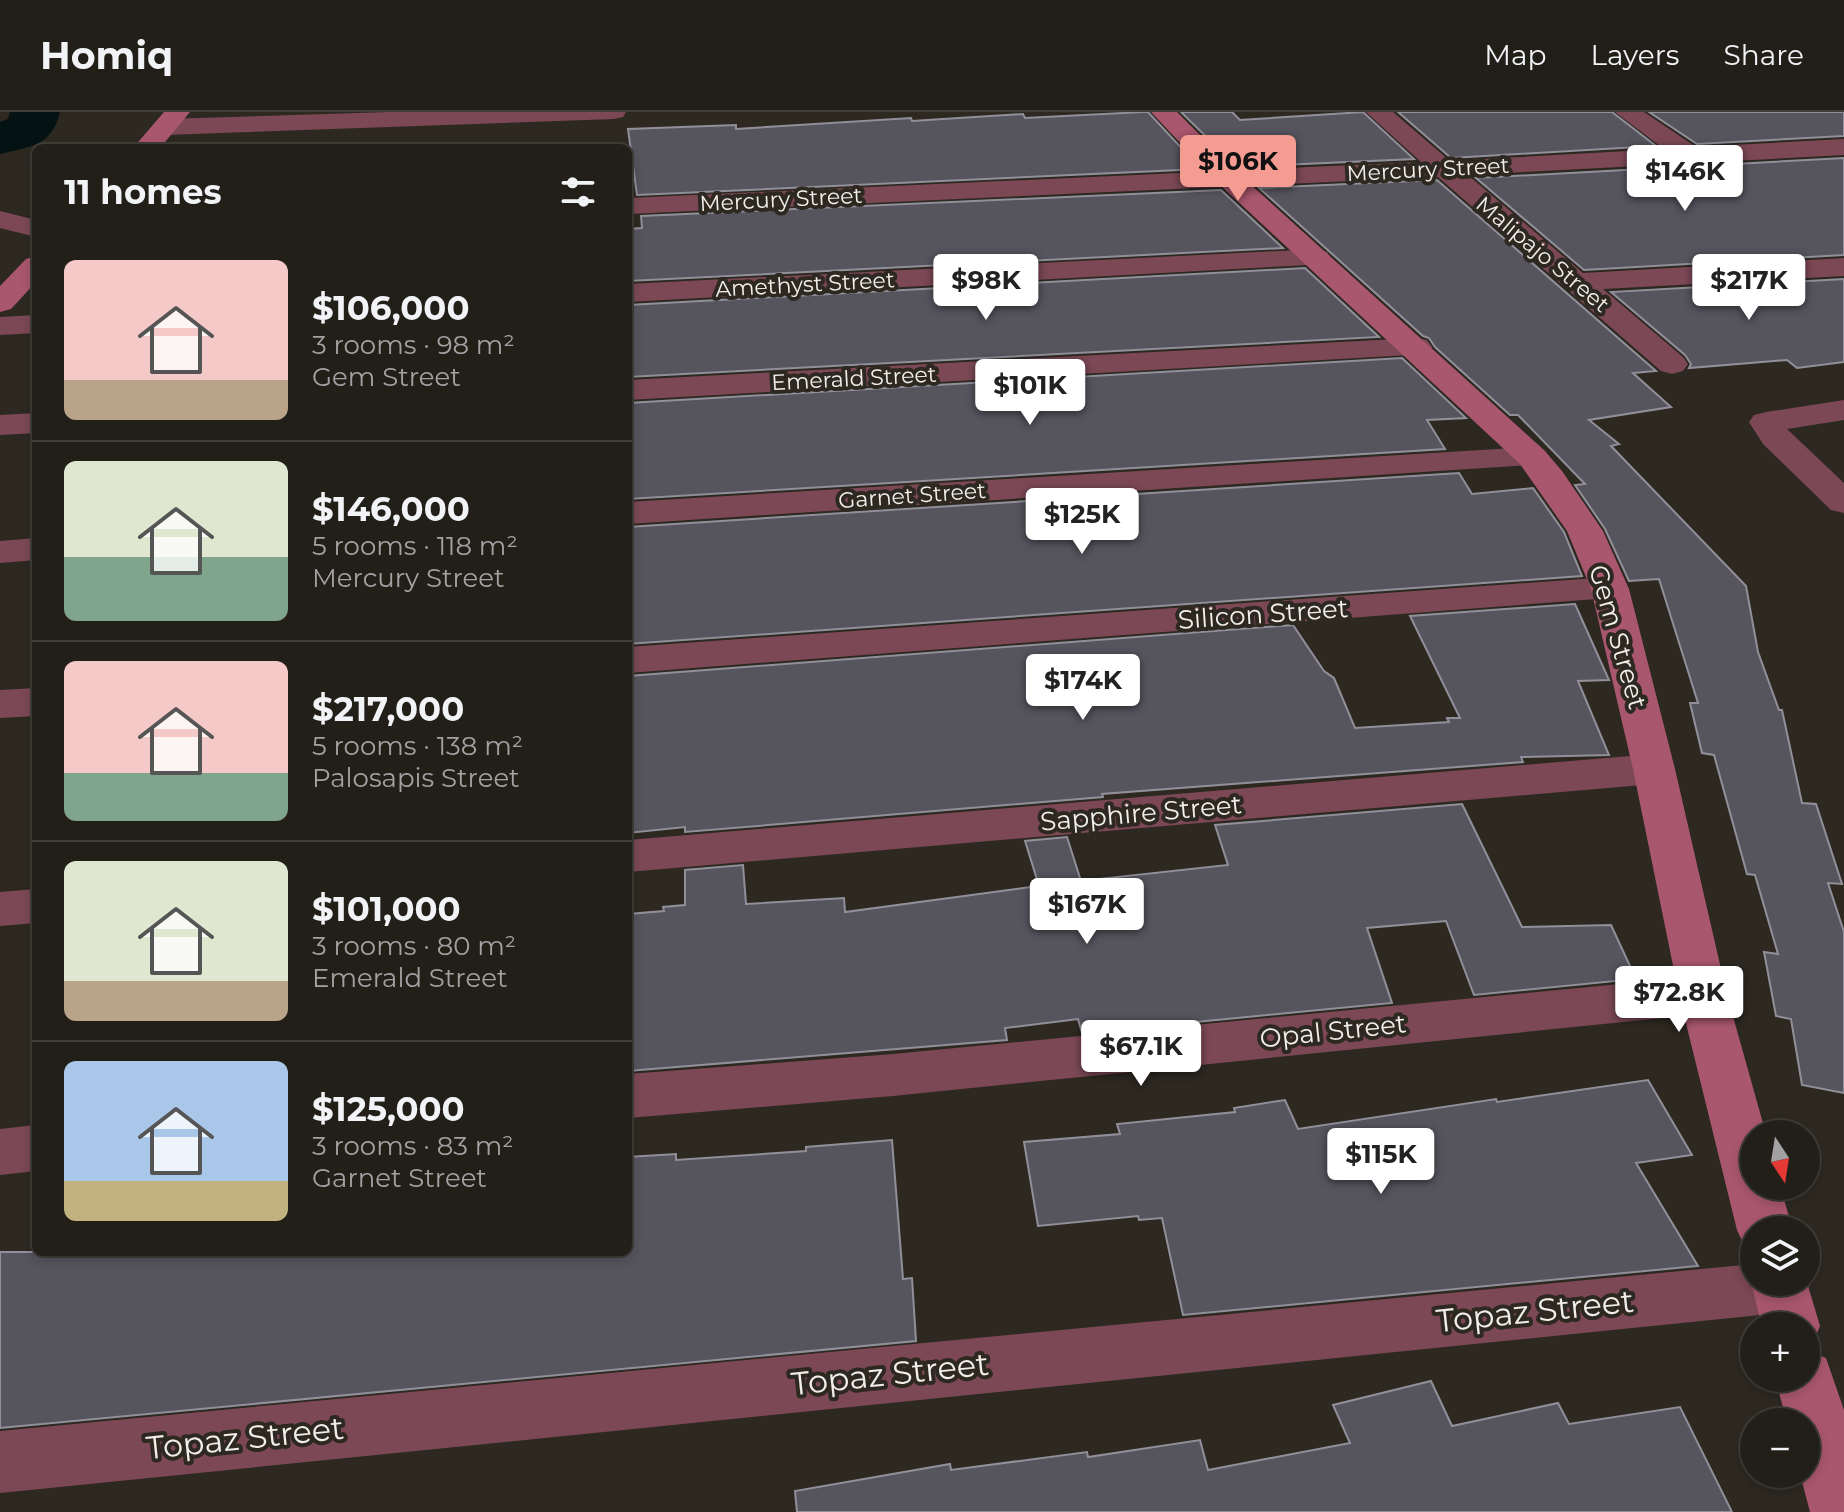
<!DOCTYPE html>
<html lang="en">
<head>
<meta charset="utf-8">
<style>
  body { margin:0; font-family:Montserrat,sans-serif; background:#2a2722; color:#f1f3f6; height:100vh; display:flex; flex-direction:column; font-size:30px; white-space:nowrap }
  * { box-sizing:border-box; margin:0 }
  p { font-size:26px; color:#a2a2a2 }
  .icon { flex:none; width:44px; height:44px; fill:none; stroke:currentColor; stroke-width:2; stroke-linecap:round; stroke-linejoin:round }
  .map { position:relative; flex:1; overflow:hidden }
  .drawer { position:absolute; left:32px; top:32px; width:600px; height:1112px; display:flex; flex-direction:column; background:#221f19; border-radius:12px; box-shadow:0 4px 12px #0003,0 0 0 2px #3f3d38 }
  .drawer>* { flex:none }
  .needle { width:52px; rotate:168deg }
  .fabs { position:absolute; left:1740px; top:1008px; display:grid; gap:16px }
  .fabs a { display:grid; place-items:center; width:80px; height:80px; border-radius:50%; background:#221f19; box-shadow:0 4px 12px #0003,0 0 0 2px #3f3d38; font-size:40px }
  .price { position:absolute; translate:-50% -68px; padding:0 18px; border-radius:8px; background:#fff; color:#222; font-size:26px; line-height:52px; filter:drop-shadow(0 2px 4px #0008) }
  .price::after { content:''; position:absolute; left:50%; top:48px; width:24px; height:18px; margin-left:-12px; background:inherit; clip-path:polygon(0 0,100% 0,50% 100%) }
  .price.current { background:#f59c92; color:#111 }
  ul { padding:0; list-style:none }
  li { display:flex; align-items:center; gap:24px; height:200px; padding:0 32px }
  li+li { border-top:2px solid #3f3d38 }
  li span { display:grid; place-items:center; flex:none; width:224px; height:160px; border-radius:12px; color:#555 }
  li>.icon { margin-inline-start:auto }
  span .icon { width:96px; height:96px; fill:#fffc; stroke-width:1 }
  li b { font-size:34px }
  h2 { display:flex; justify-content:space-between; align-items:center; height:96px; padding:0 32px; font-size:34px }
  header { display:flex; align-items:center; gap:48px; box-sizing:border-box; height:112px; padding:0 40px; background:#221f19; border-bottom:2px solid #3f3d38 }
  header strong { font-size:38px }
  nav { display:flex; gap:44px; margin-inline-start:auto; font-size:28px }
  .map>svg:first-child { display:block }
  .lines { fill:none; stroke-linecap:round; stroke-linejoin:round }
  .river { fill:#051214; fill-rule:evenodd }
  .building { fill:#56545d; stroke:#918f99; stroke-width:2 }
  .street { fill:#7c4856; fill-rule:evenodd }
  .secondary { fill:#a9576e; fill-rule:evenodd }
  .labels { text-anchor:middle; stroke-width:8; stroke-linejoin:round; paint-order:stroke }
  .far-street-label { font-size:22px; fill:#f2efea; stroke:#2d2921 }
  .street-label { font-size:26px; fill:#f2efea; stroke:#2d2921 }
  .near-street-label { font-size:32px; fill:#f2efea; stroke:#2d2921 }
</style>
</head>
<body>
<header>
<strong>Homiq</strong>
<nav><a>Map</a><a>Layers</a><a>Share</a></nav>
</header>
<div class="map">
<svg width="1844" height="1400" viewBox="0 0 1844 1400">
  <rect width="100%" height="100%" fill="#2d2921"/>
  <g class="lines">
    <path class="river" d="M 10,0 L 60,0 C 52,34 30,35 0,42 L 0,10 L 8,7 Z"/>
  </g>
  <g class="building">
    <path d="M 1143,0 L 1148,0 L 1201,57 L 637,83 L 628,17 L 736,13 L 736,17 L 911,6 L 912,9 L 1023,2 L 1025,6 Z"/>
    <path d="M 1181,0 L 1232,0 L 1240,8 L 1363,0 L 1414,47 L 1237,55 Z"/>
    <path d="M 1398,0 L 1612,0 L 1656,34 L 1451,46 Z"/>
    <path d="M 1649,0 L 1844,0 L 1844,24 L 1697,32 Z"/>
    <path d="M 1844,46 L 1844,143 L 1584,158 L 1476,66 Z"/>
    <path d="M 1437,68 L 1656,259 L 1633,261 L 1671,295 L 1589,308 L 1619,332 L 1611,334 L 1746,474 L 1758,540 L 1779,598 L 1782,598 L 1802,691 L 1816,692 L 1842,772 L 1828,771 L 1844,820 L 1844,981 L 1802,973 L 1791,907 L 1776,904 L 1764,840 L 1778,842 L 1755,763 L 1747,762 L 1714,643 L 1702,641 L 1690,591 L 1698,591 L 1659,467 L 1629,469 L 1605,417 L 1575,373 L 1585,372 L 1518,303 L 1510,303 L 1435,235 L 1429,226 L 1423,224 L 1259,76 Z"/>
    <path d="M 1221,78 L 1283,136 L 628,169 L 628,117 L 642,116 L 641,104 Z"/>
    <path d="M 1305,156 L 1379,225 L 628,265 L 628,193 Z"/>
    <path d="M 1844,167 L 1844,250 L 1797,256 L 1787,248 L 1689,256 L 1691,252 L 1685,243 L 1611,180 Z"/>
    <path d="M 1402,246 L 1466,306 L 1427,308 L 1445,337 L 628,387 L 628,291 Z"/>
    <path d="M 1459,361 L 1472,382 L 1533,376 L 1564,420 L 1582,464 L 628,532 L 628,415 Z"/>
    <path d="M 1575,492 L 1609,568 L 1578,569 L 1609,643 L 1521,645 L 1523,650 L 1102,682 L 1103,685 L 685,720 L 685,715 L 628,721 L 628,564 L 1293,513 L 1324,559 L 1334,566 L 1355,616 L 1449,610 L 1447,606 L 1460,606 L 1410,504 Z"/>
    <path d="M 1462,692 L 1522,815 L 1611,813 L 1636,867 L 1474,883 L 1446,809 L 1367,816 L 1392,891 L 1082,921 L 1078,907 L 1005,916 L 1007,928 L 628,959 L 628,802 L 664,799 L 663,795 L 685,793 L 685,758 L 743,753 L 746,792 L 844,786 L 845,800 L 1039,774 L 1025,729 L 1067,725 L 1081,769 L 1228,753 L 1215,713 Z"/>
    <path d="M 1648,968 L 1692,1043 L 1636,1051 L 1698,1154 L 1183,1203 L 1162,1106 L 1139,1108 L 1138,1104 L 1038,1114 L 1024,1030 L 1120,1022 L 1117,1012 L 1235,1000 L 1234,996 L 1285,988 L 1298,1017 L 1496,987 L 1497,990 Z"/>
    <path d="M 892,1028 L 903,1167 L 912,1166 L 916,1229 L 0,1316 L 0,1140 L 628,1140 L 628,1045 L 676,1042 L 676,1048 L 806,1039 L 806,1035 Z"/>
    <path d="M 1431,1269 L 1452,1314 L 1558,1291 L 1569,1312 L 1680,1295 L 1732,1400 L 797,1400 L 795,1379 L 950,1352 L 951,1358 L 1087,1340 L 1088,1345 L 1200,1328 L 1208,1358 L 1350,1331 L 1333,1293 Z"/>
  </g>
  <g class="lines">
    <g class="street">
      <path d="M 389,0 L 626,0 L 623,5 L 614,7 L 166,23 L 157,20 L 153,15 L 157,10 L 166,7 Z"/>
      <path d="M 1366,0 L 1393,0 L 1450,49 L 1664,37 L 1615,0 L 1644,0 L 1696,35 L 1844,27 L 1844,43 L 1468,63 L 1583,161 L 1844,146 L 1844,164 L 1603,177 L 1683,245 L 1688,252 L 1683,259 L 1672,262 L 1661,259 L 1438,65 L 628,102 L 628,86 L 1421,50 Z"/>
      <path d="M 0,99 L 36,108 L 36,125 L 0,116 Z"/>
      <path d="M 1317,137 L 1327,140 L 1331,146 L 1327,152 L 628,190 L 628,172 Z"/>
      <path d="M 36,203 L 36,221 L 0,223 L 0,205 Z"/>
      <path d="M 1416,226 L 1427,228 L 1432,235 L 1427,242 L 628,288 L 628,268 Z"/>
      <path d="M 1844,288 L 1844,308 L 1787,317 L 1844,371 L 1844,401 L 1831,398 L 1763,332 L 1749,310 L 1754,303 L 1766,300 Z"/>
      <path d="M 36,301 L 36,321 L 0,323 L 0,303 Z"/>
      <path d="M 1532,335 L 1544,338 L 1549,345 L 1544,352 L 628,412 L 628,390 Z"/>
      <path d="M 36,426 L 36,448 L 0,451 L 0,429 Z"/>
      <path d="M 1610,465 L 1623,469 L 1629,477 L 1623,485 L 628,561 L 628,535 Z"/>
      <path d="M 36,576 L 36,604 L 0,606 L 0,578 Z"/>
      <path d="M 1654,642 L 1669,647 L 1675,657 L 1669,667 L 1654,672 L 628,760 L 628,728 Z"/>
      <path d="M 36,777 L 36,811 L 0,814 L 0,780 Z"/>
      <path d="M 1703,864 L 1720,869 L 1727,883 L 1720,897 L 1703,902 L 893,984 L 628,1006 L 628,962 L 893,942 Z"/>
      <path d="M 36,1013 L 36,1059 L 0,1063 L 0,1017 Z"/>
      <path d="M 1754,1152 L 1754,1170 L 1806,1170 L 1806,1167 L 1809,1175 L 1801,1193 L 1781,1201 L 0,1381 L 0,1319 Z"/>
    </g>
    <g class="secondary">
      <path d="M 164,0 L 190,0 L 160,36 L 133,36 Z"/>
      <path d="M 1151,0 L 1177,0 L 1237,60 L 1544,338 L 1562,359 L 1603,419 L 1629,477 L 1675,657 L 1727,883 L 1766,1022 L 1754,1022 L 1754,1074 L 1780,1074 L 1793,1118 L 1754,1118 L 1754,1139 L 1745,1135 L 1737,1118 L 1679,883 L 1633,657 L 1591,477 L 1567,419 L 1520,352 L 1219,72 Z"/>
      <path d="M 36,144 L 36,170 L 11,197 L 0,200 L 0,174 L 26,147 Z"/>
      <path d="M 1754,1162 L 1754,1170 L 1806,1170 L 1806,1167 L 1820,1214 L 1812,1233 L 1806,1235 L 1806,1214 L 1762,1214 L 1751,1170 Z"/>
      <path d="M 1806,1238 L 1826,1246 L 1844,1298 L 1844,1400 L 1810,1400 L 1800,1362 L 1806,1362 L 1806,1310 L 1787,1310 L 1775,1266 L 1806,1266 Z"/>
    </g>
  </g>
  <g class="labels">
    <g class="far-street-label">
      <text transform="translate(1428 57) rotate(-3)" y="8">Mercury Street</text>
      <text transform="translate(781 87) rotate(-3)" y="8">Mercury Street</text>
      <text transform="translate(1543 142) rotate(40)" y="8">Malipajo Street</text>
      <text transform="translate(805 172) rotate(-3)" y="8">Amethyst Street</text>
      <text transform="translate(854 266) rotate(-3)" y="8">Emerald Street</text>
      <text transform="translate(912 383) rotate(-4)" y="8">Garnet Street</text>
    </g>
    <g class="street-label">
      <text transform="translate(1263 502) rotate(-4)" y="9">Silicon Street</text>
      <text transform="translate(1618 525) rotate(74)" y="9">Gem Street</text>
      <text transform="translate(1141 701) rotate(-5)" y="9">Sapphire Street</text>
      <text transform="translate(1333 919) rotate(-6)" y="9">Opal Street</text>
    </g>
    <g class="near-street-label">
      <text transform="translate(1535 1199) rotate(-6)" y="11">Topaz Street</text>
      <text transform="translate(890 1262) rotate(-6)" y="11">Topaz Street</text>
      <text transform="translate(245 1326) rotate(-6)" y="11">Topaz Street</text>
    </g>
  </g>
</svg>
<div class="fabs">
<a><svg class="needle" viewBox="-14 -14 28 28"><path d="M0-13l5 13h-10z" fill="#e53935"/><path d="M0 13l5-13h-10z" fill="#a2a2a2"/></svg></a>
<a><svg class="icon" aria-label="layers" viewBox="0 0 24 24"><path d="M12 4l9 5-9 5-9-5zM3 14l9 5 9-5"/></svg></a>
<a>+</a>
<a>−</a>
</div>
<b class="price current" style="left:1238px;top:91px">$106K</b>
<b class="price" style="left:1685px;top:101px">$146K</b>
<b class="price" style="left:986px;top:210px">$98K</b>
<b class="price" style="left:1749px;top:210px">$217K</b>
<b class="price" style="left:1030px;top:315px">$101K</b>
<b class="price" style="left:1082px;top:444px">$125K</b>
<b class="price" style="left:1083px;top:610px">$174K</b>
<b class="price" style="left:1087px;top:834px">$167K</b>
<b class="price" style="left:1679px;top:922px">$72.8K</b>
<b class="price" style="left:1141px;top:976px">$67.1K</b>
<b class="price" style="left:1381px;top:1084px">$115K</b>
<section class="drawer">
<h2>11 homes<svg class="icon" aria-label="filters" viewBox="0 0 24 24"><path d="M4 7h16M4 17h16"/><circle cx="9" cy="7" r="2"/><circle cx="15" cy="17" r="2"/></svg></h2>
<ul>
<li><span style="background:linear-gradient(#f6c9c9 75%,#b9a48a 0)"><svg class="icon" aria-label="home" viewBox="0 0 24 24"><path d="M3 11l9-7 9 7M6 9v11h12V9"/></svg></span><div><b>$106,000</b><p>3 rooms · 98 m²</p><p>Gem Street</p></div></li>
<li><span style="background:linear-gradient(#dfe7d0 60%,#7fa58c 0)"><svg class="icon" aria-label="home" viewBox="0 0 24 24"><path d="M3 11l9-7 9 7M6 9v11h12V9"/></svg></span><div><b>$146,000</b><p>5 rooms · 118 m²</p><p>Mercury Street</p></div></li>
<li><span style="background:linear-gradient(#f6c9c9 70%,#7fa58c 0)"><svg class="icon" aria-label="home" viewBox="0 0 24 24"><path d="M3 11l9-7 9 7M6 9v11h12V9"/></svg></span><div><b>$217,000</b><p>5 rooms · 138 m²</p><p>Palosapis Street</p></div></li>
<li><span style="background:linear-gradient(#dfe7d0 75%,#b9a48a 0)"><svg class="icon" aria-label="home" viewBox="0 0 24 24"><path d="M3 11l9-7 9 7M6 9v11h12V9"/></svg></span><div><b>$101,000</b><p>3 rooms · 80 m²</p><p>Emerald Street</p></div></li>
<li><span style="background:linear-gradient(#a9c7e8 75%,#c2b280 0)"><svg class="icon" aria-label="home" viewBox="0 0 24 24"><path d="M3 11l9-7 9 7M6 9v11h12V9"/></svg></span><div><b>$125,000</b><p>3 rooms · 83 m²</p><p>Garnet Street</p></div></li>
</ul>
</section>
</div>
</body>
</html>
